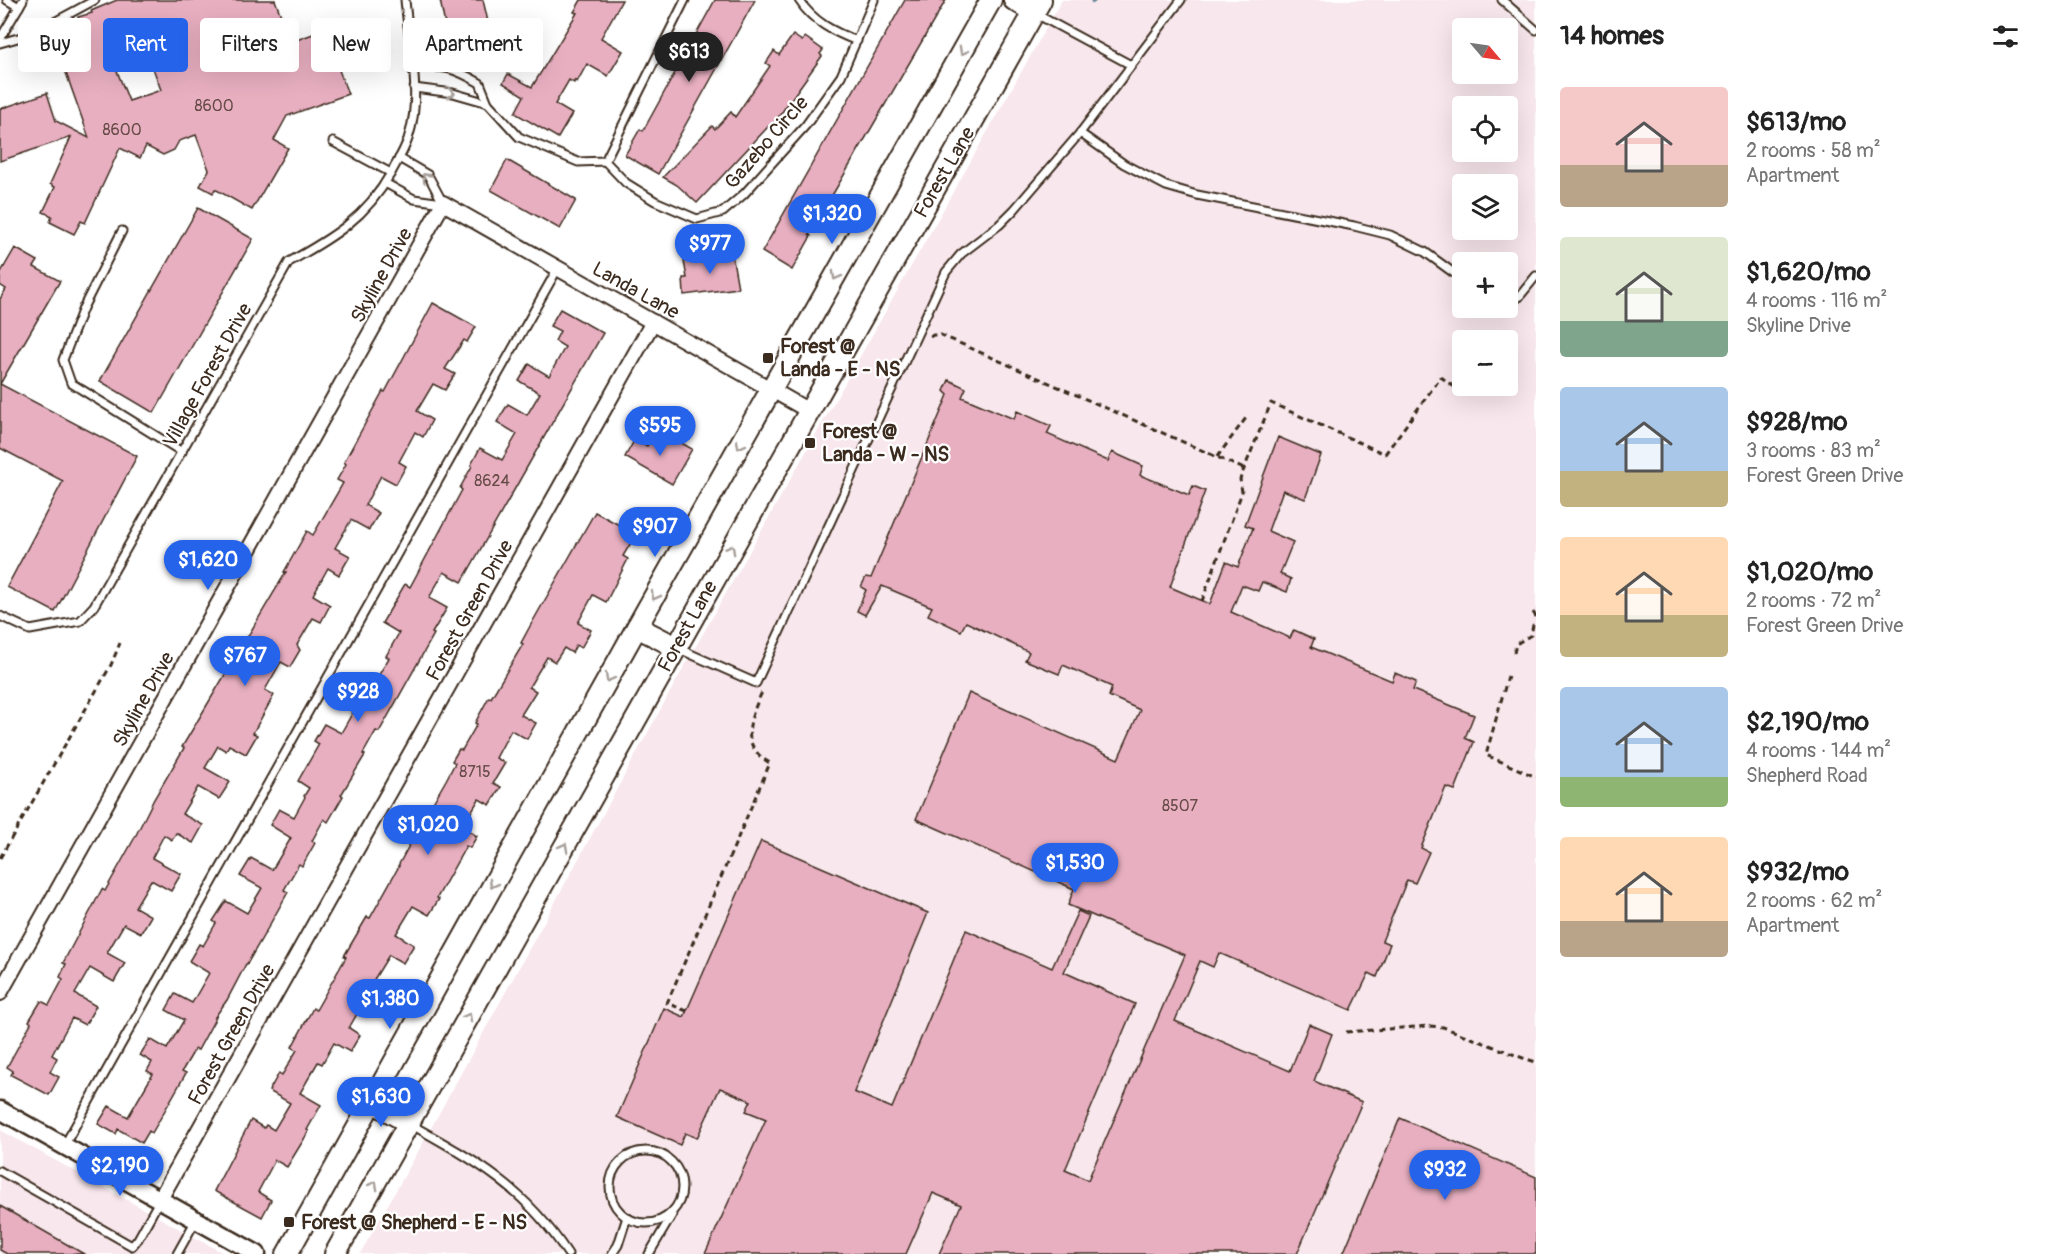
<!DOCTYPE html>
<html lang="en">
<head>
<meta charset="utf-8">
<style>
  body { margin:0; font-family:Pangolin,sans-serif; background:#f2f2f2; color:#222; height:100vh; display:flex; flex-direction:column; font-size:22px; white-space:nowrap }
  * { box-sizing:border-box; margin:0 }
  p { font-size:20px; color:#767676 }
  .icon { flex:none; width:33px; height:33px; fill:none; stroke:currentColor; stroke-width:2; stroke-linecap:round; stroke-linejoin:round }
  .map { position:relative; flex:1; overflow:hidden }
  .sheet { display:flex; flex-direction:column; background:#fff; width:510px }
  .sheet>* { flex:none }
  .top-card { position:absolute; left:18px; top:18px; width:570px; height:54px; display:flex; gap:12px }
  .needle { width:39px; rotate:119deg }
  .fabs { position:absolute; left:1452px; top:18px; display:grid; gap:12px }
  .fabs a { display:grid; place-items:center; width:66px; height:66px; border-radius:6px; background:#fff; box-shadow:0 6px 24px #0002; font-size:30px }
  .price { position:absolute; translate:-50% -51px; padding:0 14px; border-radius:21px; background:#2563eb; color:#fff; font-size:20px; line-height:39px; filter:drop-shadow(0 2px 3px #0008) }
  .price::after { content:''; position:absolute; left:50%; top:36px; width:18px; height:14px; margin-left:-9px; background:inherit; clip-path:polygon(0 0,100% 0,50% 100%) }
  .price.selected { background:#222; color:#fff }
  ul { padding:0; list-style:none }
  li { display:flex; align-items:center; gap:18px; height:150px; padding:0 24px }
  li span { display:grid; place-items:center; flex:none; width:168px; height:120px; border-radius:6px; color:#555 }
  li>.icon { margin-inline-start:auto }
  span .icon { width:72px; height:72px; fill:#fffc; stroke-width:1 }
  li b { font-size:26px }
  h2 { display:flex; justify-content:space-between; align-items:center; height:72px; padding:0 24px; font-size:26px }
  .pill { padding:0 21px; border-radius:6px; background:#fff; box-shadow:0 6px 24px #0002; font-size:21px; line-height:54px }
  .pill.selected { background:#2563eb; color:#fff }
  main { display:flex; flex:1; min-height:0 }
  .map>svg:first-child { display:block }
  .built { fill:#f8e7ec; fill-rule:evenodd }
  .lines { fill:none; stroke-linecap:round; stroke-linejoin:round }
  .stream { stroke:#6c889a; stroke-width:5 }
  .building { fill:#e8afc1; stroke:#3b2a1e; stroke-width:1.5; fill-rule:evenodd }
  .service-casing { stroke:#3b2a1e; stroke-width:11 }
  .minor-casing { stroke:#3b2a1e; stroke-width:18 }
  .tertiary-casing { stroke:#3b2a1e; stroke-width:21 }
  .secondary-casing { stroke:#3b2a1e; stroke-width:24 }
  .path { stroke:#3b2a1e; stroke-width:3; stroke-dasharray:6 4.5; stroke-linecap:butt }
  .service { stroke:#fff; stroke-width:7 }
  .minor { stroke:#fff; stroke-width:14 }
  .tertiary { stroke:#fff; stroke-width:16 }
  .secondary { stroke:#fff; stroke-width:20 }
  .oneway { stroke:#a79f9a }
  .poi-dot { fill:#3b2a1e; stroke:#fff; stroke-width:2 }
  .labels { text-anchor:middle; stroke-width:4.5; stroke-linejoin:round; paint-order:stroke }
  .number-label { font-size:16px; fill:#664b47 }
  .street-label { font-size:20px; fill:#3b2a1e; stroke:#fff }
  .poi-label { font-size:20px; font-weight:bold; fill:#3b2a1e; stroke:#fff; text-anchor:start }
</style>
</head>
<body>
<main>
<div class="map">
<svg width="1536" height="1254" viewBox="0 0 1536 1254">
  <rect width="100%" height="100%" fill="#fff"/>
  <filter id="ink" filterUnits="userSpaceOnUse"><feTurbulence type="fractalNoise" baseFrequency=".0167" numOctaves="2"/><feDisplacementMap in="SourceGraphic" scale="12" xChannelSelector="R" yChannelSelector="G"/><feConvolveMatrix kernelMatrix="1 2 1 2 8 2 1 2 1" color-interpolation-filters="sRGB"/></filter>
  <g filter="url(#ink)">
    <g class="built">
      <path d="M 1062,0 L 1536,0 L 1536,1254 L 360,1254 L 419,1150 L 674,685 ZM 1462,28 L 1508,28 L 1508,74 L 1462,74 ZM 1462,106 L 1508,106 L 1508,152 L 1462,152 ZM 1462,184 L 1508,184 L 1508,230 L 1462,230 ZM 1462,262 L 1508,262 L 1508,308 L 1462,308 ZM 1462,340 L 1508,340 L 1508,386 L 1462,386 Z"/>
      <path d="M 0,1130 L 225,1254 L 0,1254 Z"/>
    </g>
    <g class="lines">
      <path class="stream" d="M 1093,1 L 1094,0"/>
    </g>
    <g class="building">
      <path d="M 117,0 L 275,0 L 291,42 L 324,30 L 348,94 L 287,116 L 274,140 L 288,148 L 252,210 L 215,189 L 213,193 L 200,186 L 209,170 L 196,135 L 179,141 L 174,150 L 163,155 L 146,146 L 140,158 L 120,148 L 85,223 L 81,221 L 74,234 L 50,222 L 52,216 L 43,212 L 55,187 L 50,184 L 71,137 L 0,161 L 0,109 L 47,93 L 56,121 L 89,138 L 60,56 L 65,54 L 59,38 L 69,35 L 66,28 L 80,23 L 78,17 L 92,13 L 91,11 ZM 141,35 L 161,90 L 129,101 L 107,46 Z"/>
      <path d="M 440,0 L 483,0 L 489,26 L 447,35 Z"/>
      <path d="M 581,0 L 622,0 L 601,38 L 623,51 L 608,76 L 587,64 L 577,82 L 575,80 L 574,83 L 569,80 L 555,104 L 572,114 L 558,138 L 515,113 L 524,96 L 503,83 L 508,74 L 532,87 L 577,13 L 574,12 Z"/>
      <path d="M 715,0 L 755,0 L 658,174 L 625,155 L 640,129 L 643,131 Z"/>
      <path d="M 905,0 L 946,0 L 809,235 L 811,236 L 792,270 L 762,252 Z"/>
      <path d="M 793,35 L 802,41 L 805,37 L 823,50 L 820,54 L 822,56 L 772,126 L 770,125 L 766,129 L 697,203 L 677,185 L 663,177 L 712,126 L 715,129 L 731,112 L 735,117 L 770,66 L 766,63 L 774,51 L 779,55 Z"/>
      <path d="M 507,160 L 576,200 L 560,229 L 491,190 Z"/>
      <path d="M 198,208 L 253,239 L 154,413 L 100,381 Z"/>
      <path d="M 15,248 L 38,261 L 34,267 L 60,281 L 0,384 L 137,456 L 55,612 L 7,587 L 63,481 L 0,448 L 0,299 L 6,289 L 0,285 L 0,274 Z"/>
      <path d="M 732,254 L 738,288 L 684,295 L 683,278 L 687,278 L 684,261 Z"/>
      <path d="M 433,303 L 476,327 L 467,342 L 464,340 L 445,369 L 455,374 L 445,390 L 433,384 L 417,411 L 432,420 L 423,437 L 415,432 L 399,462 L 406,466 L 396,484 L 381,476 L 365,505 L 379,513 L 369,530 L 351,520 L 335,548 L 350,556 L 339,575 L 328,568 L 313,595 L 330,605 L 321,622 L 313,618 L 297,645 L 300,650 L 290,667 L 281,662 L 265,690 L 274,695 L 253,733 L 257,735 L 246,754 L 229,745 L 226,751 L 218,746 L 205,768 L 230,782 L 219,799 L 198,787 L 182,814 L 203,825 L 193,843 L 176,833 L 172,840 L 164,835 L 152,858 L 181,874 L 171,891 L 151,880 L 135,907 L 151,916 L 141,933 L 124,924 L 107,953 L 125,963 L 114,982 L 90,968 L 75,994 L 96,1006 L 85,1025 L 72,1018 L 52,1055 L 57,1058 L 50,1072 L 59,1077 L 49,1095 L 11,1075 L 13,1071 L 7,1067 L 31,1023 L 29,1021 L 41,1001 L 49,1005 L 63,979 L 60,977 L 66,964 L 63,963 L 102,889 L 105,891 L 134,839 L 154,799 L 184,748 L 182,747 L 286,572 L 284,572 L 307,531 L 313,535 L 343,483 L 337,480 L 346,464 L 344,462 L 383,391 L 385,392 Z"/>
      <path d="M 560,309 L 603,333 L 462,582 L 444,572 L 429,598 L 447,608 L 432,633 L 434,634 L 379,732 L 376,731 L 363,754 L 365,755 L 341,795 L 343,796 L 328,822 L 324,819 L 312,841 L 315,843 L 302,866 L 299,864 L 284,890 L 288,892 L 269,926 L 247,964 L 246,964 L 227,1000 L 215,1017 L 216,1017 L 198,1050 L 195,1049 L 182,1071 L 186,1073 L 152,1133 L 149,1131 L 142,1143 L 118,1129 L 116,1134 L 98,1124 L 109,1106 L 128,1117 L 153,1074 L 147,1071 L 152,1062 L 140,1055 L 150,1039 L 167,1049 L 184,1020 L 166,1010 L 175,994 L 192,1003 L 209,973 L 189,961 L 199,944 L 203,946 L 216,923 L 213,921 L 226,901 L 247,913 L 262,888 L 240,876 L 251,858 L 272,870 L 291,838 L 270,825 L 279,809 L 294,817 L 305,797 L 304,796 L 309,788 L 298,781 L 319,744 L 314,741 L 324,724 L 341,733 L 353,712 L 347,708 L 353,699 L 344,694 L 353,678 L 371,688 L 389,658 L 386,656 L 399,633 L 382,623 L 405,584 L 410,587 L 462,490 L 460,488 L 472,466 L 471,465 L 480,448 L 502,460 L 517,434 L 497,422 L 508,404 L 527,415 L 540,393 L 519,381 L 529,364 L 549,376 L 565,347 L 555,341 L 560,331 L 550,326 Z"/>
      <path d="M 949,380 L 966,388 L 962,397 L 1014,419 L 1017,411 L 1051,426 L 1047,434 L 1108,461 L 1112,452 L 1143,466 L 1140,475 L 1189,495 L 1193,486 L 1205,491 L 1170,587 L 1210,604 L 1226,562 L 1238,567 L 1253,528 L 1245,525 L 1278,437 L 1321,455 L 1305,499 L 1283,490 L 1268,531 L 1293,542 L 1280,574 L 1291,579 L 1287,592 L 1262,582 L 1258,591 L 1242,585 L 1231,612 L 1290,638 L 1294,630 L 1314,639 L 1311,647 L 1392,681 L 1395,673 L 1416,682 L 1413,690 L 1474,715 L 1465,738 L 1474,742 L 1455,790 L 1446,787 L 1421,848 L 1429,852 L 1415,883 L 1407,880 L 1382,941 L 1390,944 L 1377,977 L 1369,973 L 1351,1010 L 1219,953 L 1213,967 L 1200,961 L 1175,1021 L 1290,1071 L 1309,1024 L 1332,1034 L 1314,1081 L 1362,1102 L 1297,1254 L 939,1254 L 961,1205 L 933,1193 L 906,1254 L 705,1254 L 766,1119 L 746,1111 L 751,1101 L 720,1088 L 697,1138 L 685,1133 L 680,1145 L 617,1117 L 664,1008 L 684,1017 L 761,841 L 928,913 L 854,1092 L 892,1108 L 966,930 L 1052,968 L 1078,911 L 1089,916 L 1064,972 L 1135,1004 L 1065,1170 L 1088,1180 L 1185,955 L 1068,905 L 1074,889 L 916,819 L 969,693 L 1118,759 L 1140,710 L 1109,696 L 1112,687 L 1063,665 L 1059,674 L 1025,660 L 1029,652 L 966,622 L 961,631 L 928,615 L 932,607 L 882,586 L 865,615 L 857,611 L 866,590 L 861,587 L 866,577 L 871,578 L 948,395 L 944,391 Z"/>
      <path d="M 663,432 L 692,449 L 672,484 L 625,457 L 635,439 L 647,446 L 650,441 L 656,444 Z"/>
      <path d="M 595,512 L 621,526 L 623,523 L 638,531 L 623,556 L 628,559 L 606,602 L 593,595 L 578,623 L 591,630 L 581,648 L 576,645 L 572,653 L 564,648 L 555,662 L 547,657 L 529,687 L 536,691 L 521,715 L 536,723 L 527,739 L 511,730 L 496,758 L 505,763 L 493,783 L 501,787 L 490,805 L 479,799 L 462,827 L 477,836 L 470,848 L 466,846 L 437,898 L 439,899 L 429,915 L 413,906 L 396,934 L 414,945 L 403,963 L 389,955 L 373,981 L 389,990 L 378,1008 L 365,1000 L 349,1028 L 360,1035 L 350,1052 L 334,1043 L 322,1064 L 318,1062 L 300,1093 L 321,1105 L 307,1130 L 309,1131 L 287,1167 L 275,1160 L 258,1192 L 271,1200 L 262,1217 L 214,1191 L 251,1120 L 264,1128 L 266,1125 L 274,1130 L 290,1103 L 269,1091 L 279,1073 L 282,1075 L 297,1050 L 292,1047 L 313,1008 L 316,1010 L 346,957 L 344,956 L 367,917 L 370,918 L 399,866 L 398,866 L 412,840 L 409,839 L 417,825 L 419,827 L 446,780 L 455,763 L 452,761 L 459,749 L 462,750 L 477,724 L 475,723 L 489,697 L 491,698 L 523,644 L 521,643 L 529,628 Z"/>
      <path d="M 1400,1118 L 1536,1177 L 1536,1254 L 1343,1254 Z"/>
      <path d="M 0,1206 L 84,1254 L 7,1254 L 0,1250 Z"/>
    </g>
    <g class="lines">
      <defs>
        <g id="service">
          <path d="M 7,0 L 19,7"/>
          <path d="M 799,0 C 813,22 834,32 857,41"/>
          <path d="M 1502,0 L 1536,30"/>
          <path d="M 1036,14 L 1131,65"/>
          <path d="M 0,39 L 23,0"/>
          <path d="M 0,43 L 32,34 L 95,0"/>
          <path d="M 413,67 C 446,66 452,67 480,83 L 488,103 L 519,137 L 578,162 L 605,161 L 626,183 L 655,201 L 697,219 L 723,212 L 744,194 L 806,125 L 841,76 L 874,0"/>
          <path d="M 414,88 L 453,93 L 488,103"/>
          <path d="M 1080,133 L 1124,164 L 1166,186 L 1197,195 L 1354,226 L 1390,235 L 1425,252 L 1462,279"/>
          <path d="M 399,158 L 428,175 L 443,203"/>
          <path d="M 605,161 L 685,0"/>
          <path d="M 391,173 C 397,162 404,151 408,139 C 423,95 409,45 405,0"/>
          <path d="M 385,183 L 414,199 L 443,203"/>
          <path d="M 122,231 L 83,308 L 63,360 L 71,383 L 182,452"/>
          <path d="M 1508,302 L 1519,297 L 1536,276"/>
          <path d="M 0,616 L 30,630 L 80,621 L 94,606 L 289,262 C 332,238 366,218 391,173 L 333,142"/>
          <path d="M 677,648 L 756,683 L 946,272 L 961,254 L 999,225 L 1014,210 L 1080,133 L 1181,0"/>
          <path d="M 410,1124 C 476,1161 525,1188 568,1254"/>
          <path d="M 64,1146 L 558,268"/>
          <circle cx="646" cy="1187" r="36"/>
          <path d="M 0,1171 L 132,1246 L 138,1239 L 159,1201"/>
          <path d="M 177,1254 L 196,1220"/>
          <path d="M 612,1254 L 618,1245 L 627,1217"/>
          <path d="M 649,1254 L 672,1215"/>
        </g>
        <g id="minor">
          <path d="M 0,993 L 443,203 L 809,411"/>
          <path d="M 160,1199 L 653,322"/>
        </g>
        <path id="tertiary" d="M 0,1110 L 257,1254"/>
        <g id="secondary">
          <path d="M 1014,0 L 1034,12"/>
          <path d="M 637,627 L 676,647"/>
          <path d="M 371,1101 L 409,1123"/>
          <path d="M 287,1254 L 637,627 L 991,0"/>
          <path d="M 335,1254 L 1041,0"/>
        </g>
      </defs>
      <use href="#service" class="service-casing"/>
      <use href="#minor" class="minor-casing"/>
      <use href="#tertiary" class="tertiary-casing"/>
      <use href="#secondary" class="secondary-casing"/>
      <g class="path">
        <path d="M 930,337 L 933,335 L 941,335 L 1244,469"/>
        <path d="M 1217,457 L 1246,418"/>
        <path d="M 1202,601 L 1242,492 L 1240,479 L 1271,403 L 1385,454 L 1441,377 L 1453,386 L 1462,378"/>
        <path d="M 1533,612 L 1536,617"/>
        <path d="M 1514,653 L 1516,644 L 1531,635 L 1533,625 L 1536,623"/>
        <path d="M 1508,676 L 1486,755 L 1536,777"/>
        <path d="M 0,858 L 111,665 L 120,643"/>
        <path d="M 687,1011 L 667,1003 L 770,763 C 738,745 750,718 762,692"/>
        <path d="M 1346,1032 L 1428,1026 L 1443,1027 L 1523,1058 L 1536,1062"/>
      </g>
      <use href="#service" class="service"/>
      <use href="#minor" class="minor"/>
      <use href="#tertiary" class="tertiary"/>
      <use href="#secondary" class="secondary"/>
    </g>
    <defs><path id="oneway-chevron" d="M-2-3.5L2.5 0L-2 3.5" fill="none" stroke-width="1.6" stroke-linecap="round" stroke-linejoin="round" transform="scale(1.5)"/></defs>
    <g class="oneway">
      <use href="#oneway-chevron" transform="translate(963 51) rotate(119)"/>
      <use href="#oneway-chevron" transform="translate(451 93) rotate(11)"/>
      <use href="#oneway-chevron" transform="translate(426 177) rotate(-134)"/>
      <use href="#oneway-chevron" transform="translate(836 276) rotate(119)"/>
      <use href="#oneway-chevron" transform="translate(740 445) rotate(119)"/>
      <use href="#oneway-chevron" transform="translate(731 549) rotate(-61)"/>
      <use href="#oneway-chevron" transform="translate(655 596) rotate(119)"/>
      <use href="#oneway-chevron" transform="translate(609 678) rotate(119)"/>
      <use href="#oneway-chevron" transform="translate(564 847) rotate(-61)"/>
      <use href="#oneway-chevron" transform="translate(493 884) rotate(119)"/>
      <use href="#oneway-chevron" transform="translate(468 1017) rotate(-61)"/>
      <use href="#oneway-chevron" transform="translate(374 1185) rotate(-61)"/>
    </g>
  </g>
  <g class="poi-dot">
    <rect x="762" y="352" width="12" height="12" rx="3"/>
    <rect x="804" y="437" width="12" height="12" rx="3"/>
    <rect x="283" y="1216" width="12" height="12" rx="3"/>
  </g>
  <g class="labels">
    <g class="number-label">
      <text x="214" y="111">8600</text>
      <text x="122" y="135">8600</text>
      <text x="492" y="486">8624</text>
      <text x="475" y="777">8715</text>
      <text x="1180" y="811">8507</text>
    </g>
    <g class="street-label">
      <text transform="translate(766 142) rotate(-49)" y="7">Gazebo Circle</text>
      <text transform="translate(944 172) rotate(-60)" y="7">Forest Lane</text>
      <text transform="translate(381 275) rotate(-61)" y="7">Skyline Drive</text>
      <text transform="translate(636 290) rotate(29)" y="7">Landa Lane</text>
      <text transform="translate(207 375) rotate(-61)" y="7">Village Forest Drive</text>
      <text transform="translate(469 610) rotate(-61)" y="7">Forest Green Drive</text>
      <text transform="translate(687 626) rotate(-61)" y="7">Forest Lane</text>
      <text transform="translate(143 699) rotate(-61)" y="7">Skyline Drive</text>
      <text transform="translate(231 1034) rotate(-61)" y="7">Forest Green Drive</text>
    </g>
    <g class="poi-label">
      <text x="780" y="353">Forest @<tspan x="780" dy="23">Landa - E - NS</tspan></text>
      <text x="822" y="438">Forest @<tspan x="822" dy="23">Landa - W - NS</tspan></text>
      <text x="301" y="1229">Forest @ Shepherd - E - NS</text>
    </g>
  </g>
</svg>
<div class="fabs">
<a><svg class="needle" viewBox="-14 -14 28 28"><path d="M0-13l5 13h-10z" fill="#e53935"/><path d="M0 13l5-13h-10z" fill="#767676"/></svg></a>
<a><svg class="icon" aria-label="locate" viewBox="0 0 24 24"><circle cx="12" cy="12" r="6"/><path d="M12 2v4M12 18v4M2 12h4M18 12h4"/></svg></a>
<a><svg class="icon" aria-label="layers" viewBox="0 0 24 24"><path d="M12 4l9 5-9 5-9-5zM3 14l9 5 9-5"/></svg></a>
<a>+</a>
<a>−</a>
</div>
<b class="price selected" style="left:689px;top:83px">$613</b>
<b class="price" style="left:832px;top:245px">$1,320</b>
<b class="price" style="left:710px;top:275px">$977</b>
<b class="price" style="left:660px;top:457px">$595</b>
<b class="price" style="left:655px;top:558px">$907</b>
<b class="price" style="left:208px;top:591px">$1,620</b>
<b class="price" style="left:245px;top:687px">$767</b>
<b class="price" style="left:358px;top:723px">$928</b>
<b class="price" style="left:428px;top:856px">$1,020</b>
<b class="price" style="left:1075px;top:894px">$1,530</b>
<b class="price" style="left:390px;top:1030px">$1,380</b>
<b class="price" style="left:381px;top:1128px">$1,630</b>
<b class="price" style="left:120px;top:1197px">$2,190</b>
<b class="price" style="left:1445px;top:1201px">$932</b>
<div class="top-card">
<a class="pill">Buy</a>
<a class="pill selected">Rent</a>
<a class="pill">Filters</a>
<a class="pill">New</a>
<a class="pill">Apartment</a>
</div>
</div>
<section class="sheet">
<h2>14 homes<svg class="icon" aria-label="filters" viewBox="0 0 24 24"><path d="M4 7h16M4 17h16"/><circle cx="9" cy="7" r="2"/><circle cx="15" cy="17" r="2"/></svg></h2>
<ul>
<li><span style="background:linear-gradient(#f6c9c9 65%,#b9a48a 0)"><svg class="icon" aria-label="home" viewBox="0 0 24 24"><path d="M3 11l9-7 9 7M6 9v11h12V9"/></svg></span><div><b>$613/mo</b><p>2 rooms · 58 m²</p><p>Apartment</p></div></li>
<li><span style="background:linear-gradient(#dfe7d0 70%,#7fa58c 0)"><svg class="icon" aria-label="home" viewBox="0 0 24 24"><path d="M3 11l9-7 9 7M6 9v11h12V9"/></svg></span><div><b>$1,620/mo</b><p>4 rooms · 116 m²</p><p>Skyline Drive</p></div></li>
<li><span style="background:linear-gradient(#a9c7e8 70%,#c2b280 0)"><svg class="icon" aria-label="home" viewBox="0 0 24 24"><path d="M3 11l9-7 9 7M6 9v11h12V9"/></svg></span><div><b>$928/mo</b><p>3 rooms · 83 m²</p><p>Forest Green Drive</p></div></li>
<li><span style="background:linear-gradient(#ffd9b3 65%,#c2b280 0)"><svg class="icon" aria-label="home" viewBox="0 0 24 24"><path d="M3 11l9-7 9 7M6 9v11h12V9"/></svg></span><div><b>$1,020/mo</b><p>2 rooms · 72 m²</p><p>Forest Green Drive</p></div></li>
<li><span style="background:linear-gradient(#a9c7e8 75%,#8fb573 0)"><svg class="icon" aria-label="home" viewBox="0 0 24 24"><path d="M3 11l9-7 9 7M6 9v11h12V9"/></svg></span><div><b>$2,190/mo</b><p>4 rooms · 144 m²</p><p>Shepherd Road</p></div></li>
<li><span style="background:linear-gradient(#ffd9b3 70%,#b9a48a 0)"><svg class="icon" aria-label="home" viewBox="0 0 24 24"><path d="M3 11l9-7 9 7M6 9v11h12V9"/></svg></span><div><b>$932/mo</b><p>2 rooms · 62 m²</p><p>Apartment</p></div></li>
</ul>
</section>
</main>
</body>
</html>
